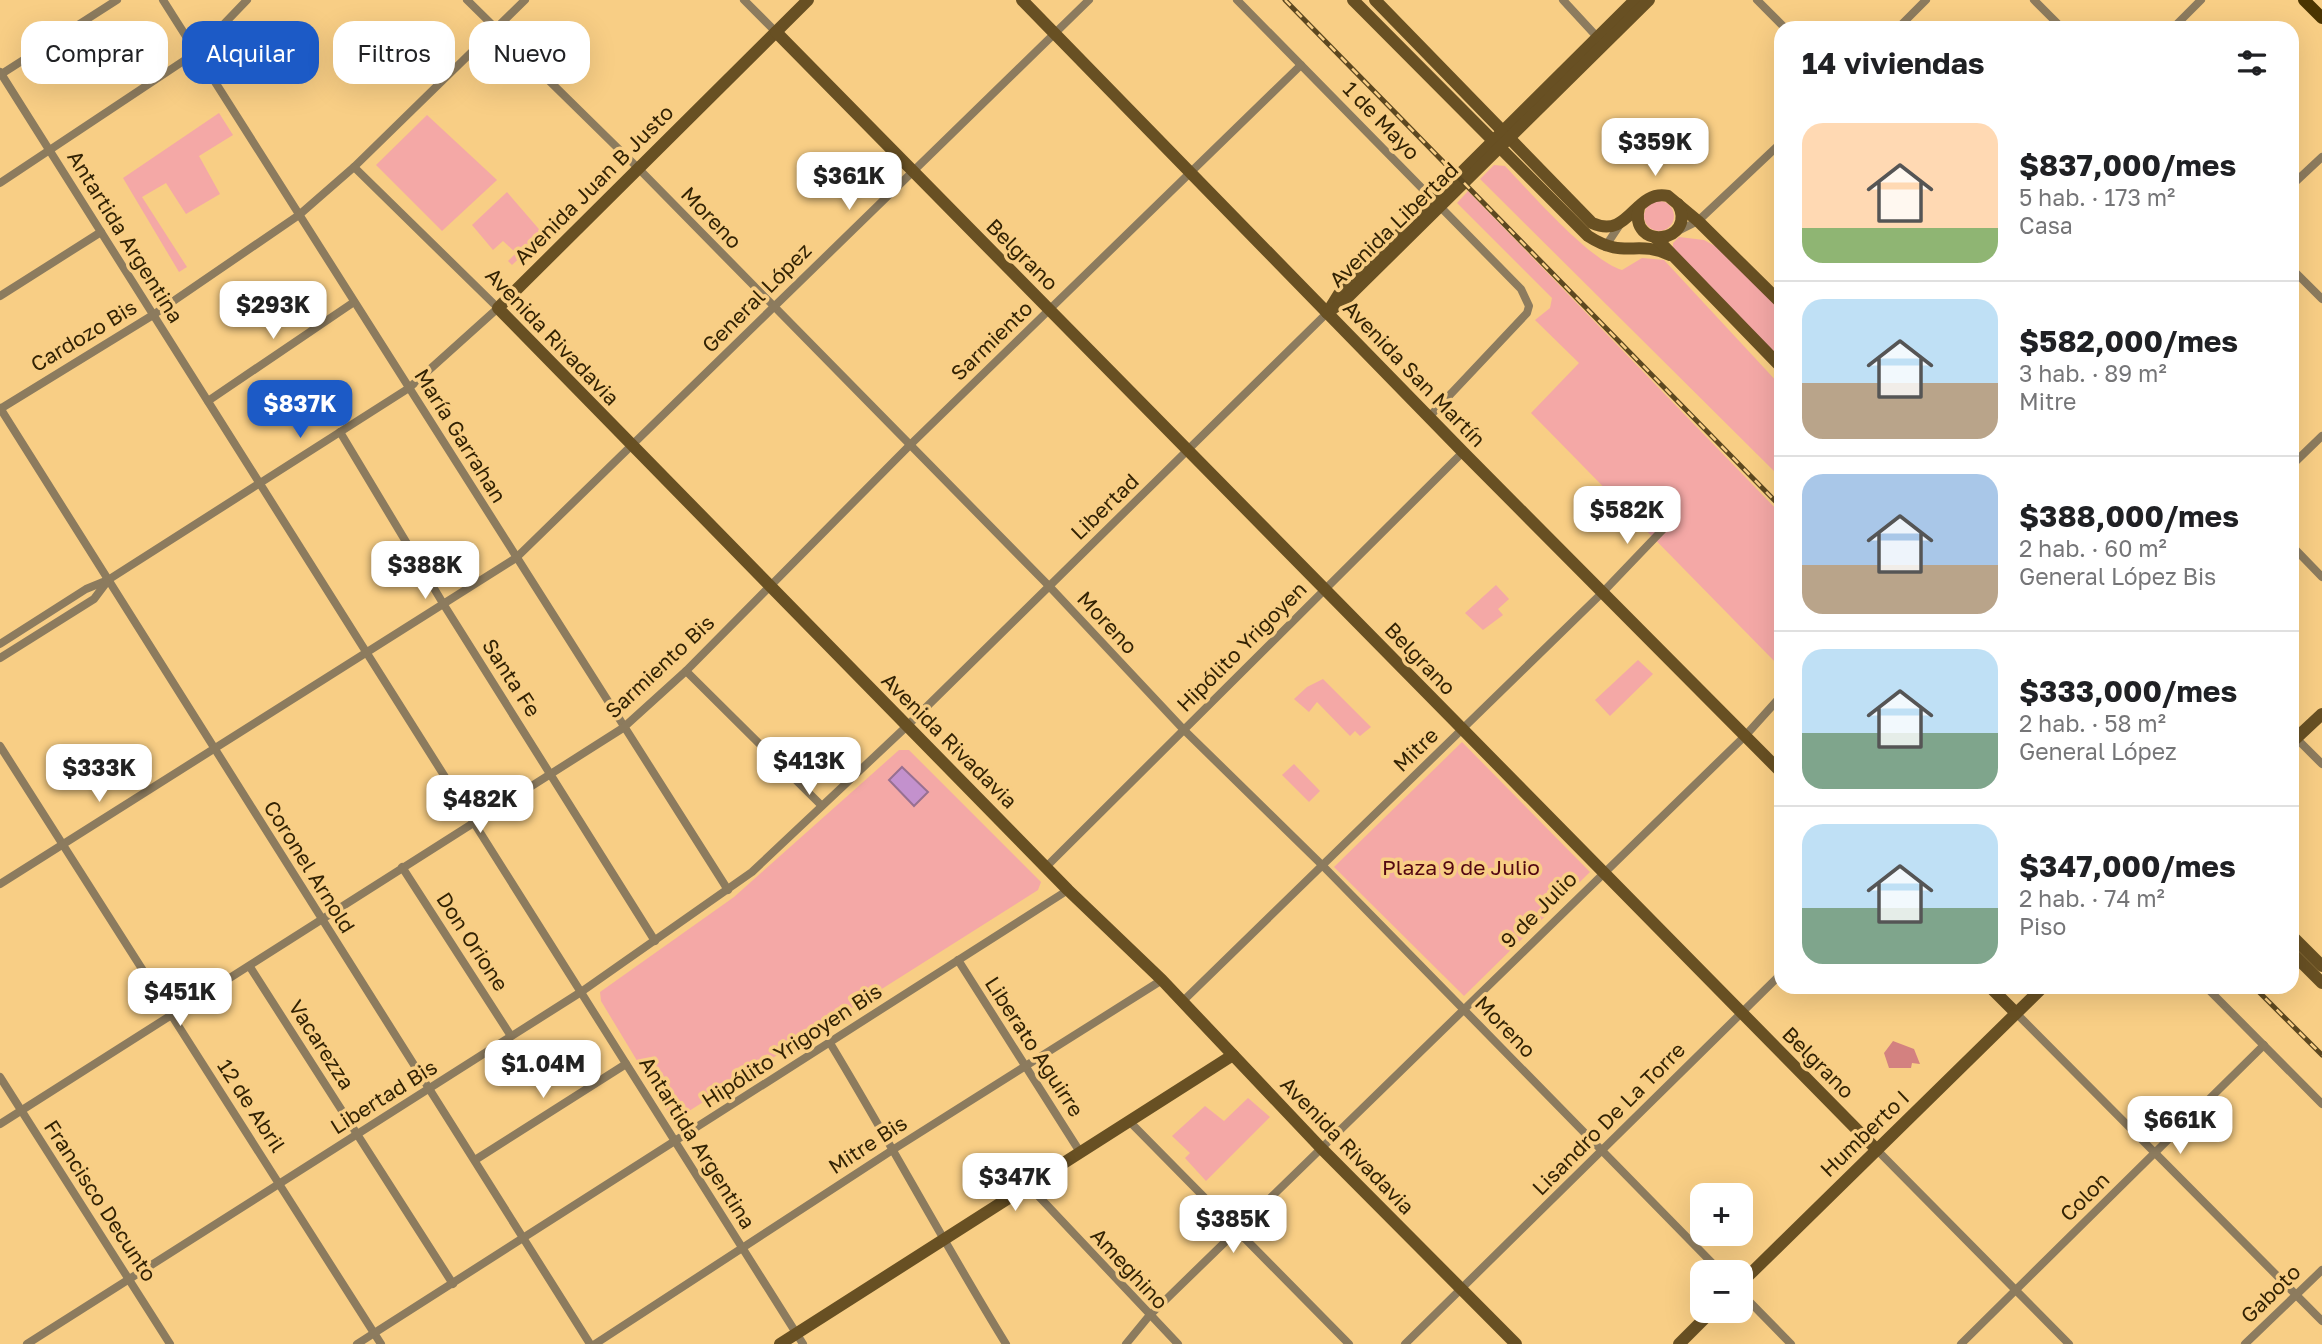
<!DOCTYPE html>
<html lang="es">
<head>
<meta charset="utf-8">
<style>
  body { margin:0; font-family:"Golos Text",sans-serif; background:#f2f2f2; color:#202124; height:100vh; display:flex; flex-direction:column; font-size:26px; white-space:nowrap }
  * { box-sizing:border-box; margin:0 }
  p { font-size:23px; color:#757577 }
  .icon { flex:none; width:38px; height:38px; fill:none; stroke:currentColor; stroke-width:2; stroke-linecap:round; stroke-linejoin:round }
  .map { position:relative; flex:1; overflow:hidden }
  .details { position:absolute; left:1774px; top:21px; width:525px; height:973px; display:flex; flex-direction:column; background:#fff; border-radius:21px; box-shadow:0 7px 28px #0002 }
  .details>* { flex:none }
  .guide { position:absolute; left:21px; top:21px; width:665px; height:63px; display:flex; gap:14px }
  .tools { position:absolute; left:1690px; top:1183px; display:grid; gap:14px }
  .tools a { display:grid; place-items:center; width:63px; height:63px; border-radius:14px; background:#fff; box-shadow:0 7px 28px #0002; font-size:35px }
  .price { position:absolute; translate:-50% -60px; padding:0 16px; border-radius:14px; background:#fff; color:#222; font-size:23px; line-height:46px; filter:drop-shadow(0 2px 4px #0008) }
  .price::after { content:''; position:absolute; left:50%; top:42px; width:21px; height:16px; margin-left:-10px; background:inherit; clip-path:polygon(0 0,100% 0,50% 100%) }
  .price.current { background:#1c5ac6; color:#fff }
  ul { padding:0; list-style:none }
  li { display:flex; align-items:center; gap:21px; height:175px; padding:0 28px }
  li+li { border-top:2px solid #e0e0e0 }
  li span { display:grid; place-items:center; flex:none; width:196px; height:140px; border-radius:21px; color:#555 }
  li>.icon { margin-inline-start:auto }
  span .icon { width:84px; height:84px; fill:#fffc; stroke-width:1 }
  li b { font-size:30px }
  h2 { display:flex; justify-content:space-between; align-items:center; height:84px; padding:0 28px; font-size:30px }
  .pill { padding:0 24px; border-radius:21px; background:#fff; box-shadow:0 7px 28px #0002; font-size:24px; line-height:63px }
  .pill.current { background:#1c5ac6; color:#fff }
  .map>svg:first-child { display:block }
  .green { fill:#f4a8a6 }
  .forest { fill:#d38180 }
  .water { fill:#c391cd; stroke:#987091; stroke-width:2 }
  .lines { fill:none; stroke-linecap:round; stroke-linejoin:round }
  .street { stroke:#8c7b5e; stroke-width:8 }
  .secondary { stroke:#685023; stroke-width:12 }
  .primary { stroke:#4b3401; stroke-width:12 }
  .rail-casing { stroke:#5d4820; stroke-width:5 }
  .rail { stroke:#f8ce85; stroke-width:2.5; stroke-dasharray:8; stroke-linecap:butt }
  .labels { text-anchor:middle; stroke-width:7; stroke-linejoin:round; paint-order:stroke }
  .street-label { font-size:21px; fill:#332304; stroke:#f8ce85 }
  .park-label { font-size:21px; fill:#530711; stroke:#f8ce85 }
</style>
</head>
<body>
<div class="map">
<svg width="2322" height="1344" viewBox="0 0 2322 1344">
  <rect width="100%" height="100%" fill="#f8ce85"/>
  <g class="green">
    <path d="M 219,113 L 233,135 L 199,156 L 220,194 L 186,214 L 166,183 L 142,197 L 187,267 L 179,272 L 123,178 Z"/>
    <path d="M 427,115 L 497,180 L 442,231 L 376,165 Z"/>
    <path d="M 1494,165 L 1505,166 C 1531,193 1589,260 1622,270 L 1642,258 L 1664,260 L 1781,386 L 1781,478 L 1480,179 Z"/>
    <path d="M 1468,191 L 1781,514 L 1781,668 L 1531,413 L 1579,363 L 1535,320 L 1550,308 L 1552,298 L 1457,203 Z"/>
    <path d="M 507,192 L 544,235 L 512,265 L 508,261 L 516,253 L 503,241 L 493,250 L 472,225 Z"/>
    <circle cx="1659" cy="216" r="15"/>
    <path d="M 1679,237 L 1704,240 L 1717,247 L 1781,311 L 1781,362 L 1673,251 L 1673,243 Z"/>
    <path d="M 1496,585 L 1509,599 L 1498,609 L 1503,615 L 1483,630 L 1465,613 Z"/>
    <path d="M 1638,660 L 1653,674 L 1610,716 L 1595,700 Z"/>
    <path d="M 1323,679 L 1371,727 L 1360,736 L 1355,731 L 1350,736 L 1317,702 L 1309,712 L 1294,699 L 1307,687 Z"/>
    <path d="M 1462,742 L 1590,872 L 1464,996 L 1334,867 Z"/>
    <path d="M 899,750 L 909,750 L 1041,882 L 1038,890 L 678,1118 L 671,1117 L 601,1001 L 600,992 L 734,897 Z"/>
    <path d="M 1294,764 L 1320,791 L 1309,802 L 1282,775 Z"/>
    <path d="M 1248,1098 L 1270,1117 L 1206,1181 L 1185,1158 L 1190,1153 L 1172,1136 L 1205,1106 L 1224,1121 Z"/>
  </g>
  <path class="forest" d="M 1893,1041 L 1914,1049 L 1920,1064 L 1912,1063 L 1911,1068 L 1889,1068 L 1884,1053 Z"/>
  <path class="water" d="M 902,767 L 928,792 L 914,806 L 889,780 Z"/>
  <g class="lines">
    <g class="street">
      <path d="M 163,0 L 728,890"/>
      <path d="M 467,0 L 637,167 L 1049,586 L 1184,730 L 1322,865 L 1721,1272"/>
      <path d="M 744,0 L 776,32"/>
      <path d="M 1237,0 L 1521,289 L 1529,306 L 1527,313 L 1429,417"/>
      <path d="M 1563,0 L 1599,39"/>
      <path d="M 1757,0 L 1785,28"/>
      <path d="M 2034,0 L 2062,28"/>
      <path d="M 1898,28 L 1926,0"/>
      <path d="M 2173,28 L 2201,0"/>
      <path d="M 0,72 L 803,1344"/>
      <path d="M 0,75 L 117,0"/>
      <path d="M 0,183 L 197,52 L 247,0"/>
      <path d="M 2292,185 L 2322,157"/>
      <path d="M 1676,232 L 1698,221 L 1782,142"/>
      <path d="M 1605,247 L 1621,223"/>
      <path d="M 2292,269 L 2322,299"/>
      <path d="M 0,296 L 101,232"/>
      <path d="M 208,401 L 354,302"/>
      <path d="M 0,408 L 590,1344"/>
      <path d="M 0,409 L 153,315 L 299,215 L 354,167 L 525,0"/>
      <path d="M 340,432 L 444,605 L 655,941"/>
      <path d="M 2292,465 L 2322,436"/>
      <path d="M 2292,546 L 2322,577"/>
      <path d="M 0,644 L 86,589 L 108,580 L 409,388 L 498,308 L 354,167"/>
      <path d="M 0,658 L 94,599 L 106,583"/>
      <path d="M 686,671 L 821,805"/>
      <path d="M 2296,738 L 2322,764"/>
      <path d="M 0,746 L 381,1344"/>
      <path d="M 402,867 L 511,1036"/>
      <path d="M 1046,867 L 1463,452"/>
      <path d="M 0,884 L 516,558 L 1089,0"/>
      <path d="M 958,960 L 1080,1152"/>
      <path d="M 250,967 L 453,1284"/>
      <path d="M 2206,987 L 2322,1104"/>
      <path d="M 1183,1001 L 1603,592 L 1671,521"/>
      <path d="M 2016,1013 L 2322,1321"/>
      <path d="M 830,1043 C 890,1142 945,1245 1006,1344"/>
      <path d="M 0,1077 L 170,1344"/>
      <path d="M 1129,1121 L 1349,1344"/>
      <path d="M 0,1124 L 623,728 L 686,671 L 910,445 L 1301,65"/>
      <path d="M 1877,1150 L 2069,1344"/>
      <path d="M 475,1160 L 626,1064"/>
      <path d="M 1028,1185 L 1178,1344"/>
      <path d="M 1741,1293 L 1791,1344"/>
      <path d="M 27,1344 L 581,992 L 752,872 L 907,726 L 1327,313"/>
      <path d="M 357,1344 L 1068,890"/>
      <path d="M 595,1344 L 894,1149 L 1162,980"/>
      <path d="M 1126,1344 L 1149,1316 L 1746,735 L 1782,695"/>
      <path d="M 1405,1344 L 1782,973"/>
      <path d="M 1961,1344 L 2264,1045"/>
      <path d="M 2245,1344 L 2322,1270"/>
    </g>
    <g class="secondary">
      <path d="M 808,0 L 498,308 L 1068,890 L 1162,980 L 1321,1148 L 1516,1344"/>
      <path d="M 1022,0 L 1463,452 L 1782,773"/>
      <path d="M 1353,0 L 1588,236 C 1625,260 1636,239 1670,255"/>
      <path d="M 1375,0 L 1592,223 C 1630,240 1634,189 1668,196 L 1698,221 L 1782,304"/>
      <path d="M 776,32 L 1877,1150"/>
      <path d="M 1639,207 C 1628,252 1698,243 1678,204"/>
      <path d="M 1656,238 L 1782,368"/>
      <path d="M 1331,307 L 1339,294 L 1635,0"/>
      <path d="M 1327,313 L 1345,300 L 1649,0"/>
      <path d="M 2292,742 L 2322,714"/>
      <path d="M 2292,936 L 2322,966"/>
      <path d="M 2292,953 L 2322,983"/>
      <path d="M 1990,987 L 2016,1013"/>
      <path d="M 1741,1283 L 2043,987"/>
      <path d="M 780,1344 L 1233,1055"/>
      <path d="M 1679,1344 L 1712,1311"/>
    </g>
    <path class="primary" d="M 2304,0 L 2322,18"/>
    <defs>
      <g id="rail">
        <path d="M 1285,0 L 1782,508"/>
        <path d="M 2254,987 L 2322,1055"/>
      </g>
    </defs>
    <use href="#rail" class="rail-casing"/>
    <use href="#rail" class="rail"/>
  </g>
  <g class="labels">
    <g class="street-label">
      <text transform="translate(1381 121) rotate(46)" y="7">1 de Mayo</text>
      <text transform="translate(594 185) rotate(-45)" y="7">Avenida Juan B Justo</text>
      <text transform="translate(711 218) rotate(46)" y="7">Moreno</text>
      <text transform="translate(1394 225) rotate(-44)" y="7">Avenida Libertad</text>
      <text transform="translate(125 237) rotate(58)" y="7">Antartida Argentina</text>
      <text transform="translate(1022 255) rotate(45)" y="7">Belgrano</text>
      <text transform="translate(757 298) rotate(-45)" y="7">General López</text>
      <text transform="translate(84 336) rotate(-31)" y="7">Cardozo Bis</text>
      <text transform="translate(552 337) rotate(46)" y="7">Avenida Rivadavia</text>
      <text transform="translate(992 341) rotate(-44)" y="7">Sarmiento</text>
      <text transform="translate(1414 374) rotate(46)" y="7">Avenida San Martín</text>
      <text transform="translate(460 436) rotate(58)" y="7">María Garrahan</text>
      <text transform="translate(1105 507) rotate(-44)" y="7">Libertad</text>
      <text transform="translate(1107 623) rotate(47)" y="7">Moreno</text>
      <text transform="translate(1242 647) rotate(-45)" y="7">Hipólito Yrigoyen</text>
      <text transform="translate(1420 659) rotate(46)" y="7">Belgrano</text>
      <text transform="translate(660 667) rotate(-43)" y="7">Sarmiento Bis</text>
      <text transform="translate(511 678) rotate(57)" y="7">Santa Fe</text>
      <text transform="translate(949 741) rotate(45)" y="7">Avenida Rivadavia</text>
      <text transform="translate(1416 750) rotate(-44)" y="7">Mitre</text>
      <text transform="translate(309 867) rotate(58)" y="7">Coronel Arnold</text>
      <text transform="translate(1539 910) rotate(-45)" y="7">9 de Julio</text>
      <text transform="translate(472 942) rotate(57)" y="7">Don Orione</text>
      <text transform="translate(1505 1027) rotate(46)" y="7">Moreno</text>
      <text transform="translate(321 1045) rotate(57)" y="7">Vacarezza</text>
      <text transform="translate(792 1046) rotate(-33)" y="7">Hipólito Yrigoyen Bis</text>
      <text transform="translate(1034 1047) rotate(57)" y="7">Liberato Aguirre</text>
      <text transform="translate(1818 1063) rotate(45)" y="7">Belgrano</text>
      <text transform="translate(384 1097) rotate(-32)" y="7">Libertad Bis</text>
      <text transform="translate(251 1106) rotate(57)" y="7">12 de Abril</text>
      <text transform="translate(1609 1119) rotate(-45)" y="7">Lisandro De La Torre</text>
      <text transform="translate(1865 1134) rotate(-44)" y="7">Humberto I</text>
      <text transform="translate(697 1143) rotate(58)" y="7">Antartida Argentina</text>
      <text transform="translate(868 1145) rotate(-33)" y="7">Mitre Bis</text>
      <text transform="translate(1347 1146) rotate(46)" y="7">Avenida Rivadavia</text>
      <text transform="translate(2085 1197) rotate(-45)" y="7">Colon</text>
      <text transform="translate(100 1201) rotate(57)" y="7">Francisco Decunto</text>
      <text transform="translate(1129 1269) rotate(47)" y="7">Ameghino</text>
      <text transform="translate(2271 1294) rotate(-44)" y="7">Gaboto</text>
    </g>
    <g class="park-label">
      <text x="1461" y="875">Plaza 9 de Julio</text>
    </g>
  </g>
</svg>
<div class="tools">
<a>+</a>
<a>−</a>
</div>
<b class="price" style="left:1655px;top:178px">$359K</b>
<b class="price" style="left:849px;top:212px">$361K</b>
<b class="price" style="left:273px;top:341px">$293K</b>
<b class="price current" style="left:300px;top:440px">$837K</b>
<b class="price" style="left:1627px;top:546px">$582K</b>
<b class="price" style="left:425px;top:601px">$388K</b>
<b class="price" style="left:809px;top:797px">$413K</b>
<b class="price" style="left:99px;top:804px">$333K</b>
<b class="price" style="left:480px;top:835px">$482K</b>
<b class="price" style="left:180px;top:1028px">$451K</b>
<b class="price" style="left:543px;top:1100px">$1.04M</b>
<b class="price" style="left:2180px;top:1156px">$661K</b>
<b class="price" style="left:1015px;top:1213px">$347K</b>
<b class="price" style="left:1233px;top:1255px">$385K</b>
<div class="guide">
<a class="pill">Comprar</a>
<a class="pill current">Alquilar</a>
<a class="pill">Filtros</a>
<a class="pill">Nuevo</a>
</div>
<section class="details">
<h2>14 viviendas<svg class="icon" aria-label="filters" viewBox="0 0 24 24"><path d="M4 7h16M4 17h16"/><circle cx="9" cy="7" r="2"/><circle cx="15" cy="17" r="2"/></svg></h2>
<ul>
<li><span style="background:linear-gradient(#ffd9b3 75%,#8fb573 0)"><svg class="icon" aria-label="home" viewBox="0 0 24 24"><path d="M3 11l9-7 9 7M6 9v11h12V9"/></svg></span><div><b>$837,000/mes</b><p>5 hab. · 173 m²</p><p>Casa</p></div></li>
<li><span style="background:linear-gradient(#bfe0f5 60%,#b9a48a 0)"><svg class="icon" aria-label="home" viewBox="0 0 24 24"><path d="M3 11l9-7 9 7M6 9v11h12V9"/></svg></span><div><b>$582,000/mes</b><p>3 hab. · 89 m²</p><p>Mitre</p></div></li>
<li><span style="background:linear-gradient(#a9c7e8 65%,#b9a48a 0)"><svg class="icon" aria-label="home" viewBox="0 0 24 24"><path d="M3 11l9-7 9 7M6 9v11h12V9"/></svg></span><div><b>$388,000/mes</b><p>2 hab. · 60 m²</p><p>General López Bis</p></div></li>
<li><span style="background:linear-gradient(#bfe0f5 60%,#7fa58c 0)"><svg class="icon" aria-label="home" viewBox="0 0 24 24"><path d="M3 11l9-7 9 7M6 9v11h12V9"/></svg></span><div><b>$333,000/mes</b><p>2 hab. · 58 m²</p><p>General López</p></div></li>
<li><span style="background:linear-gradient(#bfe0f5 60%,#7fa58c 0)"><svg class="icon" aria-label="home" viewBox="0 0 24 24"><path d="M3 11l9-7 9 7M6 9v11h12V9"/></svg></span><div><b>$347,000/mes</b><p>2 hab. · 74 m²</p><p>Piso</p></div></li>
</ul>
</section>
</div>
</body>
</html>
